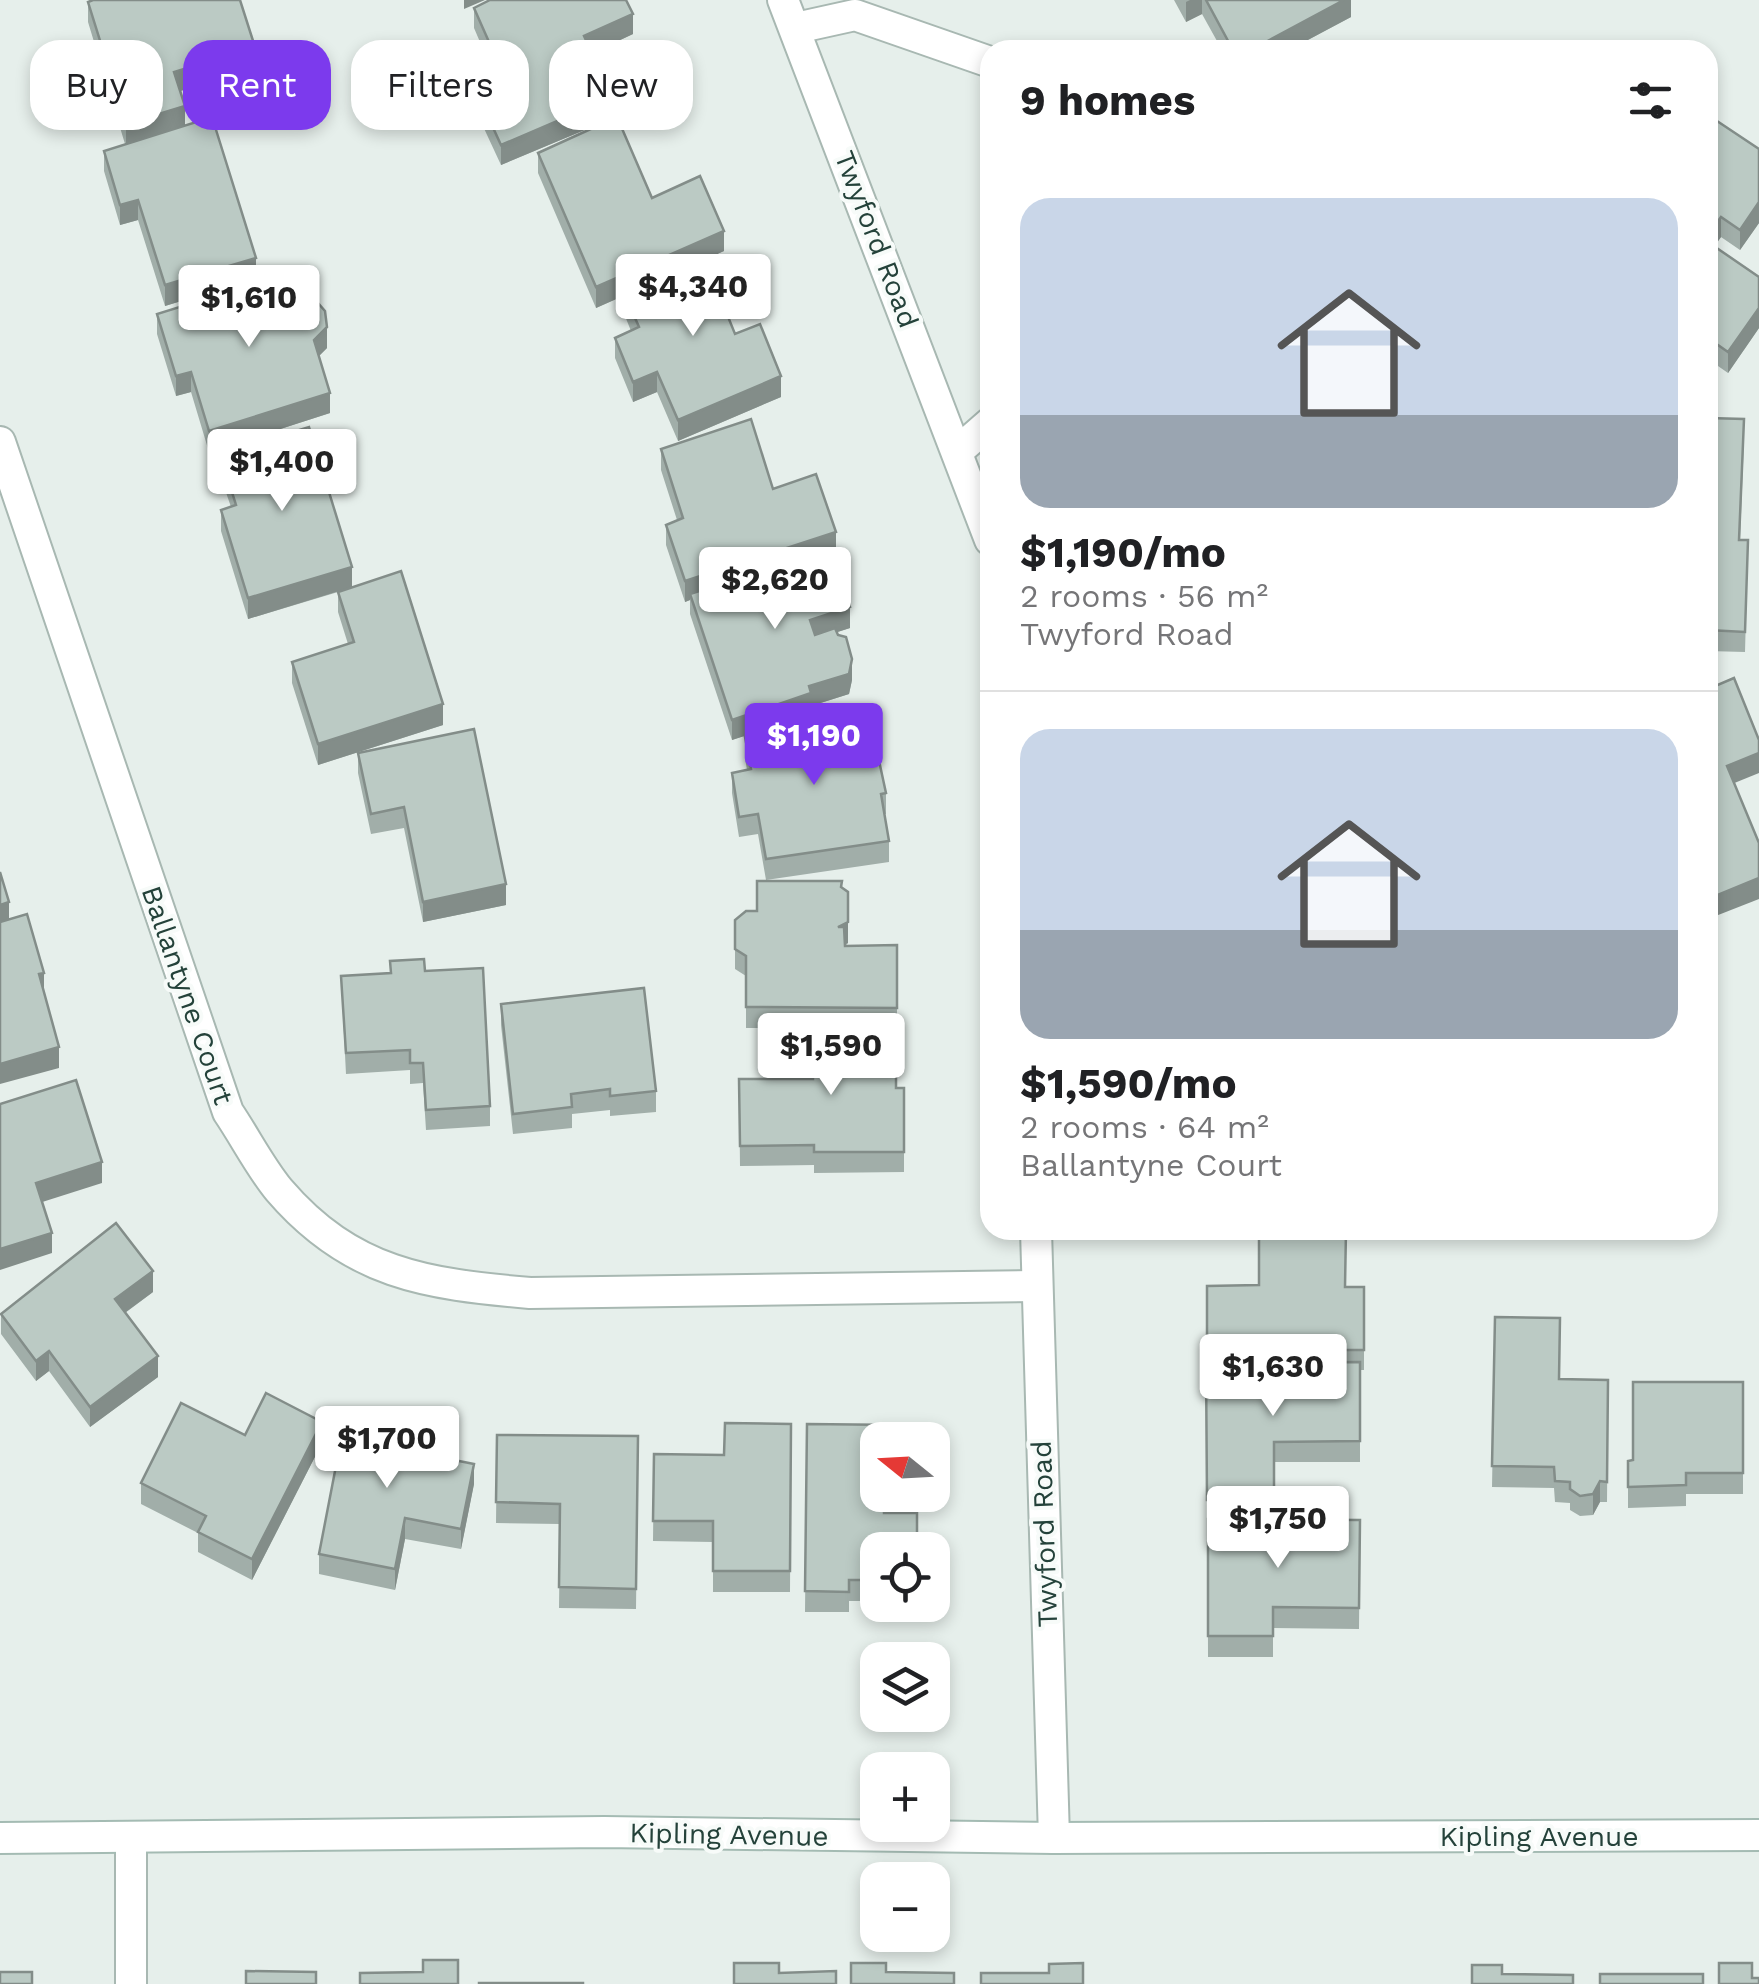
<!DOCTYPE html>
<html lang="en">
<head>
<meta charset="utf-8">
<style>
  body { margin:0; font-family:"Work Sans",sans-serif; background:#f6f6f6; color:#202124; height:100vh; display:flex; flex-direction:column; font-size:38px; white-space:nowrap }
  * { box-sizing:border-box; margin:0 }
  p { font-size:32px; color:#757577 }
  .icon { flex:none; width:55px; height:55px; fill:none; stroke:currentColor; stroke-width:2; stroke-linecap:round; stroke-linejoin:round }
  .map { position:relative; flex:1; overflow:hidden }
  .drawer { position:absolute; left:980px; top:40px; width:738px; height:1200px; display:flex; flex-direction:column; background:#fff; border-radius:30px; box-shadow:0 5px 15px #0003 }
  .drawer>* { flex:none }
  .guide { position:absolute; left:30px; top:40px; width:800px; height:90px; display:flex; gap:20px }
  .needle { width:65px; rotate:288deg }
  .controls { position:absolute; left:860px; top:1422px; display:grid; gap:20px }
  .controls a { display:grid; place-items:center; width:90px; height:90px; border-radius:20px; background:#fff; box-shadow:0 5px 15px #0003; font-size:50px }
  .price { position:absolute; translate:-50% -85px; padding:0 22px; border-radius:10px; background:#fff; color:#222; font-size:32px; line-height:65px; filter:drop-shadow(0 2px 5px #0008) }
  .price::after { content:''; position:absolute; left:50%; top:60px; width:30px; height:22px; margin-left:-15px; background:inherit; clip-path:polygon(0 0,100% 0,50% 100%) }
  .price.selected { background:#7c3aed; color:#fff }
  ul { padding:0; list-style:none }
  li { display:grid; align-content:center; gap:20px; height:530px; padding:0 40px }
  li+li { border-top:2px solid #e0e0e0 }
  li span { display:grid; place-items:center; height:310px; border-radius:30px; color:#555 }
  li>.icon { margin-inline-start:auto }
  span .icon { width:180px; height:180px; fill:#fffc; stroke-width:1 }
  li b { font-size:42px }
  h2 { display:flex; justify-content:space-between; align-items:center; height:120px; padding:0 40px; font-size:42px }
  .pill { padding:0 35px; border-radius:30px; background:#fff; box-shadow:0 5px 15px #0003; font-size:35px; line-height:90px }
  .pill.selected { background:#7c3aed; color:#fff }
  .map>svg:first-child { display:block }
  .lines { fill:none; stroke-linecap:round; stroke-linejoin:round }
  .minor-casing { stroke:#a8b8b2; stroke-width:34 }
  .secondary-casing { stroke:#a4bbb3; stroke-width:34 }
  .minor { stroke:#fff; stroke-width:30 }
  .secondary { stroke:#fff; stroke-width:30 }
  .wall { fill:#a1aea9 }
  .shaded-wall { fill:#838d89 }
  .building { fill:#bbcac4; stroke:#838d89; stroke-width:2.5 }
  .labels { text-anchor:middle; stroke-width:8; stroke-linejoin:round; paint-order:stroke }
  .street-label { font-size:28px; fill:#24423a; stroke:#f7fbf9 }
</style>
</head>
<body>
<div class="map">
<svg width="1759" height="1984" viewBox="0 0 1759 1984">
  <rect width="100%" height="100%" fill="#e6efeb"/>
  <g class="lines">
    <defs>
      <g id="minor">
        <path d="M 783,0 L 990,540"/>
        <path d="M 796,28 L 855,15 L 990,62"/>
        <path d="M 0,442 L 228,1112 C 245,1137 260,1167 279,1190 C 351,1274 426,1284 530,1293 L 1036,1286"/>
        <path d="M 958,451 L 990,423"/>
        <path d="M 1036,1230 L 1054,1838"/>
        <path d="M 131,1984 L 131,1839"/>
      </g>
      <path id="secondary" d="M 0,1838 L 604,1832 L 1054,1838 L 1759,1835"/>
    </defs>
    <use href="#minor" class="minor-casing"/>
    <use href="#secondary" class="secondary-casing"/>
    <use href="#minor" class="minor"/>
    <use href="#secondary" class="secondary"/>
  </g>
  <g class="wall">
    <path d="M 1174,0 L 1351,0 L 1351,17 L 1289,50 L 1222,50 L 1202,14 L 1186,22 Z"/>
    <path d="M 88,2 L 255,68 L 180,91 L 185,126 L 256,278 L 165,306 L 138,220 L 120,225 L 104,171 L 104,151 L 125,144 L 88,22 Z"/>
    <path d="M 474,8 L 633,34 L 592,53 L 618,116 L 501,165 L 468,94 L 468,73 L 489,63 L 474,28 Z"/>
    <path d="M 1708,115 L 1759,149 L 1759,223 L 1740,250 L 1721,237 L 1714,246 L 1759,277 L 1759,328 L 1728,373 L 1708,359 Z"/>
    <path d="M 538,153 L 652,198 L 724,251 L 717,254 L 733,312 L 727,315 L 735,334 L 781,397 L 678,441 L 657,392 L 633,402 L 615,358 L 615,338 L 631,331 L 623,311 L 623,296 L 596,308 L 538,173 Z"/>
    <path d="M 301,300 L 327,348 L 319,356 L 330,413 L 209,452 L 191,392 L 176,396 L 157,334 L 157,314 Z"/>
    <path d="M 1708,418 L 1744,440 L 1740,540 L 1748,540 L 1745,652 L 1708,651 Z"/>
    <path d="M 661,449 L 773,489 L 836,552 L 833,553 L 850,628 L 837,632 L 852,680 L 849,694 L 811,706 L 811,714 L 732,740 L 690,614 L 690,600 L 685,602 L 666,545 L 666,525 L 677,520 L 661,470 Z"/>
    <path d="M 220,454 L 352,587 L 443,725 L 318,765 L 292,683 L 292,662 L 348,644 L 338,612 L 338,592 L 248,619 L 221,531 L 221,510 L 231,507 L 220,475 Z"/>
    <path d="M 745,737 L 886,793 L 886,814 L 885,814 L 889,841 L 889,862 L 766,880 L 758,834 L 739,837 L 732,793 L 732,773 L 747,770 L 745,758 Z"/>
    <path d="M 358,753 L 506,905 L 423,922 L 404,828 L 371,834 L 358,773 Z"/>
    <path d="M 842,888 L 848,943 L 845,946 L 897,945 L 897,1028 L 746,1028 L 746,976 L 735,969 L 735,920 L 757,911 Z"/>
    <path d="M 390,961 L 425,971 L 490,1106 L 490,1126 L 426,1130 L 423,1083 L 410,1084 L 410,1070 L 346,1074 L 341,976 L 390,973 Z"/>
    <path d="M 501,1004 L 656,1091 L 656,1112 L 610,1116 L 610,1110 L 572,1114 L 572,1128 L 513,1134 L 501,1025 Z"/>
    <path d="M 739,1079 L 904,1088 L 904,1172 L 814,1173 L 814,1165 L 740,1166 Z"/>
    <path d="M 1259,1285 L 1364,1287 L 1364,1370 L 1360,1370 L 1360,1462 L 1274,1462 L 1274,1520 L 1360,1520 L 1359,1629 L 1273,1628 L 1273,1657 L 1208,1657 L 1207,1286 Z"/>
    <path d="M 153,1292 L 125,1313 L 158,1377 L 90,1427 L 49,1371 L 36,1381 L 1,1334 L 1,1314 Z"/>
    <path d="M 1495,1317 L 1559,1379 L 1608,1380 L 1607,1502 L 1600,1502 L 1593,1515 L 1580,1516 L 1570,1510 L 1570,1503 L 1555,1502 L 1554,1488 L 1492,1487 Z"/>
    <path d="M 1743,1382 L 1743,1494 L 1686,1494 L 1686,1506 L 1628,1508 L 1628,1461 L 1633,1460 Z"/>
    <path d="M 791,1424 L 790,1592 L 713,1592 L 713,1542 L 653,1541 L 654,1454 L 724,1455 Z"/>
    <path d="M 807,1424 L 878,1495 L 900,1495 L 900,1505 L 884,1505 L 878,1550 L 878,1601 L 849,1601 L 849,1612 L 805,1612 Z"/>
    <path d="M 245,1435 L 322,1443 L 252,1580 L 198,1552 L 198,1533 L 141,1504 L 141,1483 Z"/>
    <path d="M 497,1435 L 638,1436 L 636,1609 L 559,1608 L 560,1524 L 496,1523 Z"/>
    <path d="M 410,1442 L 408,1451 L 474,1484 L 461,1549 L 405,1539 L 395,1590 L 319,1574 L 319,1554 Z"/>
  </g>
  <g class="shaded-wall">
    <path d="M 464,0 L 485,0 L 464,9 Z"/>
    <path d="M 1190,0 L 1202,0 L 1202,14 L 1186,22 L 1186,2 Z"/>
    <path d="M 1344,0 L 1351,0 L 1351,17 L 1289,50 L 1251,50 Z"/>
    <path d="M 633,14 L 633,34 L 584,57 L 584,36 Z"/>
    <path d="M 255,47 L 255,68 L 174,93 L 174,72 Z"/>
    <path d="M 618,95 L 618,116 L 501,165 L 501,145 Z"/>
    <path d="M 185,106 L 185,127 L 126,145 L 126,124 Z"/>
    <path d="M 138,200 L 138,220 L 120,225 L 120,205 Z"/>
    <path d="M 1759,202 L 1759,223 L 1740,250 L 1740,230 Z"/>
    <path d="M 1721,217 L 1721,237 L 1708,256 L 1708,235 Z"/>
    <path d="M 724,231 L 724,251 L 625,295 L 623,291 L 623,296 L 596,308 L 596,287 Z"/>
    <path d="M 256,258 L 256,278 L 165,306 L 165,285 Z"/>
    <path d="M 733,292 L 733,312 L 720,318 L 720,297 Z"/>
    <path d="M 1759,308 L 1759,328 L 1728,373 L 1728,352 Z"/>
    <path d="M 327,327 L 327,348 L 314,361 L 314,340 Z"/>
    <path d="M 191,372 L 191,392 L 176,396 L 176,376 Z"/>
    <path d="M 657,372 L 657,392 L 633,402 L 633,382 Z"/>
    <path d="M 781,376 L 781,397 L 678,441 L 678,420 Z"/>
    <path d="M 330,393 L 330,413 L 209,452 L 209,431 Z"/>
    <path d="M 836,532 L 836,552 L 692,599 L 690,594 L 690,600 L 685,602 L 685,581 Z"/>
    <path d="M 352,567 L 352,587 L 248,619 L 248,598 Z"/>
    <path d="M 850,607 L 850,628 L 810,641 L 810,620 Z"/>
    <path d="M 852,659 L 852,680 L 849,694 L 811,706 L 811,714 L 732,740 L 732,720 L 809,686 Z"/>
    <path d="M 443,704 L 443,725 L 318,765 L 318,744 Z"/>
    <path d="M 1759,753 L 1759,773 L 1727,786 L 1727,766 Z"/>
    <path d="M 1759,878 L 1759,899 L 1708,919 L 1708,899 Z"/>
    <path d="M 506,884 L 506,905 L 423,922 L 423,902 Z"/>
    <path d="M 848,892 L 848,943 L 838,947 L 838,927 Z"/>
    <path d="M 9,902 L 9,922 L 0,925 L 0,905 Z"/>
    <path d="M 44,973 L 44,993 L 39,974 Z"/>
    <path d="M 59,1047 L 59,1068 L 0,1084 L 0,1064 Z"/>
    <path d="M 102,1162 L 102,1183 L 36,1204 L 36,1183 Z"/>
    <path d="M 52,1233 L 52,1253 L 0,1270 L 0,1249 Z"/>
    <path d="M 153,1271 L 153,1292 L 115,1320 L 115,1299 Z"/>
    <path d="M 49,1351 L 49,1371 L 36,1381 L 36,1361 Z"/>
    <path d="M 158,1356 L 158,1377 L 90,1427 L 90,1407 Z"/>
    <path d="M 410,1421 L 410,1442 L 404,1471 L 404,1450 Z"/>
    <path d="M 322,1422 L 322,1443 L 252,1580 L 252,1559 Z"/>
    <path d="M 474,1464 L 474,1484 L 461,1549 L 461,1529 Z"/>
    <path d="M 1600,1481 L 1600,1502 L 1593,1515 L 1593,1494 Z"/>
    <path d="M 405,1518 L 405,1539 L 395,1590 L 395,1569 Z"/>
  </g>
  <g class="building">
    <path d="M 93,0 L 240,0 L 255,47 L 174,72 L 185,106 L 126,124 L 88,2 Z"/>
    <path d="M 490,0 L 626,0 L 633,14 L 584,36 L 594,58 L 601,55 L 618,95 L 501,145 L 468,73 L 497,60 L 474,8 Z"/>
    <path d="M 1206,0 L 1344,0 L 1251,50 L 1233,50 Z"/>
    <path d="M 1708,115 L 1759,149 L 1759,202 L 1740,230 L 1721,217 L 1708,235 Z"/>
    <path d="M 212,117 L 256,258 L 165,285 L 138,200 L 120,205 L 104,151 Z"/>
    <path d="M 617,117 L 652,198 L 700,176 L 724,231 L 596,287 L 538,153 Z"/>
    <path d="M 1708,242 L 1759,277 L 1759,308 L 1728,352 L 1708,338 Z"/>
    <path d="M 716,252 L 733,292 L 720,297 L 735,334 L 760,324 L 781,376 L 678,420 L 657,372 L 633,382 L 615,338 L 639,327 L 623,291 Z"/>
    <path d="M 292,272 L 301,300 L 317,302 L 325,311 L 327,327 L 314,340 L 330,393 L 209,431 L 191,372 L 176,376 L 157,314 Z"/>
    <path d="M 1708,418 L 1744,419 L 1739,540 L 1748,540 L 1745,632 L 1708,630 Z"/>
    <path d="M 751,419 L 773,489 L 816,474 L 836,532 L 685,581 L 666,525 L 683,518 L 661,449 Z"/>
    <path d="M 309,427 L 352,567 L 248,598 L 221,510 L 236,505 L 220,454 Z"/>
    <path d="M 832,548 L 850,607 L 810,620 L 815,635 L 835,628 L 838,635 L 846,637 L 852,659 L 849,674 L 809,686 L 811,693 L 732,720 L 690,594 Z"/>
    <path d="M 401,571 L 443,704 L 318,744 L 292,662 L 354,642 L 338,592 Z"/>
    <path d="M 1734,678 L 1759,740 L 1759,753 L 1727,766 L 1759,843 L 1759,878 L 1708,899 L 1708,689 Z"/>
    <path d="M 846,719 L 847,722 L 870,719 L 886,793 L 881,794 L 889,841 L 766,859 L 758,814 L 739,817 L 732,773 L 751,769 L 745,737 Z"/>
    <path d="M 474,729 L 506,884 L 423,902 L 404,807 L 371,814 L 358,753 Z"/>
    <path d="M 0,872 L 9,902 L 0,905 Z"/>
    <path d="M 757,881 L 842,881 L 841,887 L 848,892 L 848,922 L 838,927 L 844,927 L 845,946 L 897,945 L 897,1008 L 746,1007 L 746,956 L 735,949 L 735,920 L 746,911 L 757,911 Z"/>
    <path d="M 27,914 L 44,973 L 39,974 L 59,1047 L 0,1064 L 0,922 Z"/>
    <path d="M 424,959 L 425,971 L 483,968 L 490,1106 L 426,1110 L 423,1063 L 410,1063 L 410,1050 L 346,1053 L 341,976 L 391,973 L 390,961 Z"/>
    <path d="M 644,988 L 656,1091 L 610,1096 L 610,1089 L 571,1094 L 572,1107 L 513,1114 L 501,1004 Z"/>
    <path d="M 813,1029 L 896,1029 L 896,1088 L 904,1088 L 904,1152 L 814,1152 L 814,1145 L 740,1146 L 739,1079 L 813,1079 Z"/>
    <path d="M 76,1080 L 102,1162 L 36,1183 L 52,1233 L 0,1249 L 0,1104 Z"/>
    <path d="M 116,1223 L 153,1271 L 115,1299 L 158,1356 L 90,1407 L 49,1351 L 36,1361 L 1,1314 Z"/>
    <path d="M 1259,1230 L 1346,1230 L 1345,1287 L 1364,1287 L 1364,1350 L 1207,1350 L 1207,1286 L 1259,1285 Z"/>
    <path d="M 1495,1317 L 1560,1318 L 1559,1379 L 1608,1380 L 1607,1482 L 1600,1481 L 1593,1494 L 1580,1496 L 1570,1489 L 1570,1482 L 1555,1481 L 1554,1467 L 1492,1466 Z"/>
    <path d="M 1360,1362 L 1360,1441 L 1274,1442 L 1274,1500 L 1207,1500 L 1206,1363 Z"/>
    <path d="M 1633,1382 L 1743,1382 L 1743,1473 L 1686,1473 L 1686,1485 L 1628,1487 L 1628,1461 L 1633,1460 Z"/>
    <path d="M 266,1393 L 322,1422 L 252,1559 L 198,1532 L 206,1516 L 141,1483 L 181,1403 L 245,1435 Z"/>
    <path d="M 347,1409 L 410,1421 L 404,1450 L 474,1464 L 461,1529 L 405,1518 L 395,1569 L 319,1554 Z"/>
    <path d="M 725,1423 L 791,1424 L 790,1571 L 713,1571 L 713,1521 L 653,1521 L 654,1454 L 724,1455 Z"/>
    <path d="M 807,1424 L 900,1425 L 900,1440 L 878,1440 L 878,1495 L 884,1495 L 884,1513 L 917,1513 L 917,1550 L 878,1550 L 878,1580 L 849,1580 L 849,1592 L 805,1591 Z"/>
    <path d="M 497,1435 L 638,1436 L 636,1589 L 559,1587 L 560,1504 L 496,1502 Z"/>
    <path d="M 1208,1519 L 1360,1520 L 1359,1608 L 1273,1607 L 1273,1636 L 1208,1636 Z"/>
    <path d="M 423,1960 L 458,1960 L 458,1984 L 360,1984 L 360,1973 L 423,1972 Z"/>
    <path d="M 734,1963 L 779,1963 L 779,1973 L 836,1971 L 836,1984 L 734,1984 Z"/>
    <path d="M 851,1963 L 886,1963 L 886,1972 L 954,1973 L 954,1984 L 851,1984 Z"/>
    <path d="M 1083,1963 L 1083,1984 L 981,1984 L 981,1973 L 1049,1973 L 1049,1964 Z"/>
    <path d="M 1719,1963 L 1752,1963 L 1752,1978 L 1759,1978 L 1759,1984 L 1719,1984 Z"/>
    <path d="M 1472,1965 L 1502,1965 L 1502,1974 L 1573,1975 L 1573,1984 L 1472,1984 Z"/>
    <path d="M 246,1971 L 316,1972 L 316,1984 L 246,1984 Z"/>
    <rect x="0" y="1972" width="32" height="12"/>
    <rect x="1600" y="1974" width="103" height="10"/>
    <rect x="479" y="1983" width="104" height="1"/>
  </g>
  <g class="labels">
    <g class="street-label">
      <text transform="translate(877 239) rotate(69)" y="10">Twyford Road</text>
      <text transform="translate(188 995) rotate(71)" y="10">Ballantyne Court</text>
      <text transform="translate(1044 1534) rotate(-92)" y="10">Twyford Road</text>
      <text transform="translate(729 1834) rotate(1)" y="10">Kipling Avenue</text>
      <text x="1539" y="1846">Kipling Avenue</text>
    </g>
  </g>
</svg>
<div class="controls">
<a><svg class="needle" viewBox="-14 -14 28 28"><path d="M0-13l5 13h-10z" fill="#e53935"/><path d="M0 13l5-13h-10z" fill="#757577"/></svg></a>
<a><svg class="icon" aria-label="locate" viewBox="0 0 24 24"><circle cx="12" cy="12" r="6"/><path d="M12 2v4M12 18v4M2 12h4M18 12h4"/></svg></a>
<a><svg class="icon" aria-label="layers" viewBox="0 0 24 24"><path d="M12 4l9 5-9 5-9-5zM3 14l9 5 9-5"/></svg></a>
<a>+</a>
<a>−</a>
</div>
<b class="price" style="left:693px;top:339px">$4,340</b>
<b class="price" style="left:249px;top:350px">$1,610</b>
<b class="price" style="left:282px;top:514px">$1,400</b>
<b class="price" style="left:775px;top:632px">$2,620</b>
<b class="price selected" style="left:814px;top:788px">$1,190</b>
<b class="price" style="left:831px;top:1098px">$1,590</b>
<b class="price" style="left:1273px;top:1419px">$1,630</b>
<b class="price" style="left:387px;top:1491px">$1,700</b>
<b class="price" style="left:1278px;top:1571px">$1,750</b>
<div class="guide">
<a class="pill">Buy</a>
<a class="pill selected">Rent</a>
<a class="pill">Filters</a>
<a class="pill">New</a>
</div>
<section class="drawer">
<h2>9 homes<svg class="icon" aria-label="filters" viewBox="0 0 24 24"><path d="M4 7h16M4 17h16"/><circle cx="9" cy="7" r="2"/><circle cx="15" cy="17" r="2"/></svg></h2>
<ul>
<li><span style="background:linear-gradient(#c9d6e8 70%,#9aa5b1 0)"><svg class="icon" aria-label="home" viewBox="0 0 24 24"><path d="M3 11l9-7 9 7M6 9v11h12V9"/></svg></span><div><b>$1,190/mo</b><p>2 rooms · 56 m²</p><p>Twyford Road</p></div></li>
<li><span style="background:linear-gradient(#c9d6e8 65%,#9aa5b1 0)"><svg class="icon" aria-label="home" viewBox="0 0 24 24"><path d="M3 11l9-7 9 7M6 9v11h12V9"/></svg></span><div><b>$1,590/mo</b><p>2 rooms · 64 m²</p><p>Ballantyne Court</p></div></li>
</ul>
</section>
</div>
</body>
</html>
